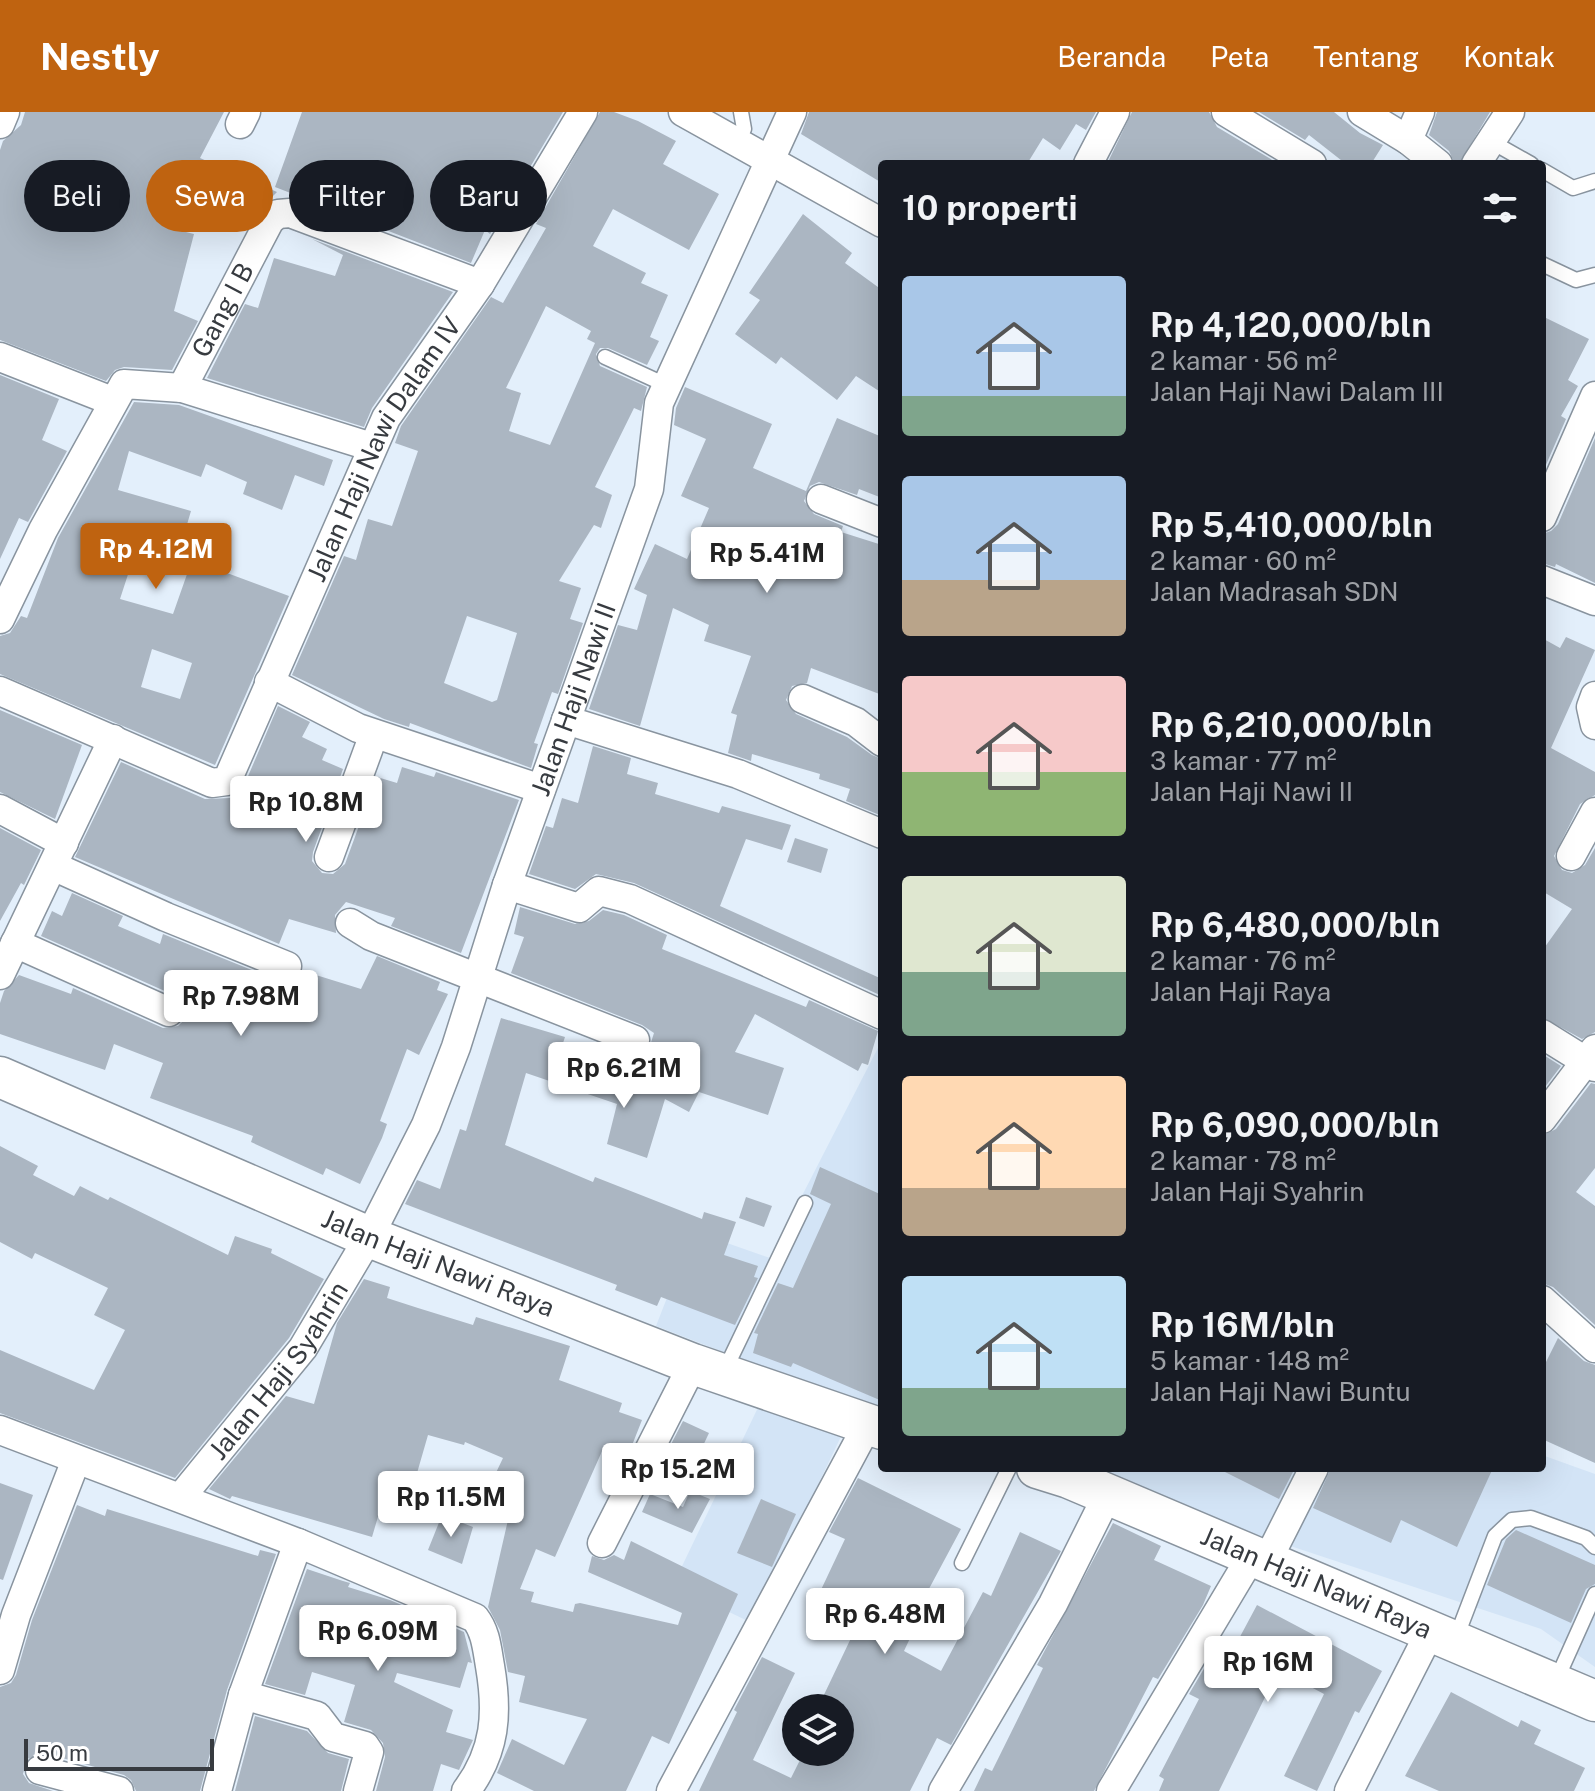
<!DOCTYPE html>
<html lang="id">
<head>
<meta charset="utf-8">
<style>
  body { margin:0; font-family:"Public Sans",sans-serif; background:#20242c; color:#f1f3f6; height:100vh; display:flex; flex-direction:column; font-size:30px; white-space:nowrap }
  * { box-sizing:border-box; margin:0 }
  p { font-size:26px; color:#9ea1a6 }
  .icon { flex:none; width:44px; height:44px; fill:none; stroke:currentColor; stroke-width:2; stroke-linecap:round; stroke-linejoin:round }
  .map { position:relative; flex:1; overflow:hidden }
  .panel { position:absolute; left:878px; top:48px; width:668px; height:1312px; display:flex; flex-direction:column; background:#171b24; border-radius:8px; box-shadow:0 8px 32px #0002 }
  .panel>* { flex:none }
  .hud { position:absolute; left:24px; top:48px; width:734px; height:72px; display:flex; gap:16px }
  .fabs { position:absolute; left:782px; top:1582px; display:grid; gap:16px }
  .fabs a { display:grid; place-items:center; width:72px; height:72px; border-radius:50%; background:#171b24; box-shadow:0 8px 32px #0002; font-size:40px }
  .scale { position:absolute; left:24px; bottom:20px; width:190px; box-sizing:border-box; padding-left:8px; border:4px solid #373b40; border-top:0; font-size:22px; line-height:28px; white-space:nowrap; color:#373b40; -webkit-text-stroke:6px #fff; paint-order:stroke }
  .price { position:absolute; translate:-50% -68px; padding:0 18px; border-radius:8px; background:#fff; color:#222; font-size:26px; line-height:52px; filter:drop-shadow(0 2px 4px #0008) }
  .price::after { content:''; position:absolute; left:50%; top:48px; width:24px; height:18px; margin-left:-12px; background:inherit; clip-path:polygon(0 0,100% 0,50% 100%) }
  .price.on { background:#bf6310; color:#fff }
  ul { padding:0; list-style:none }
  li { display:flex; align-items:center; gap:24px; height:200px; padding:0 24px }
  li span { display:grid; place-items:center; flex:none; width:224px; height:160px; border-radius:8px; color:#555 }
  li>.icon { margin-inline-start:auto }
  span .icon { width:96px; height:96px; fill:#fffc; stroke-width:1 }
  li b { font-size:34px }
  h2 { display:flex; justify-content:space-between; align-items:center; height:96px; padding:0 24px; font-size:34px }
  .chip { padding:0 28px; border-radius:36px; background:#171b24; box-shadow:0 8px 32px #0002; font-size:28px; line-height:72px }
  .chip.on { background:#bf6310; color:#fff }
  header { display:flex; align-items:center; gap:48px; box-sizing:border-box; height:112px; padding:0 40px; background:#bf6310; color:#fff }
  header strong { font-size:38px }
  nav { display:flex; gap:44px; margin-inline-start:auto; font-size:28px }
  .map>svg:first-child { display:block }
  .built { fill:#d3e4f6 }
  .building { fill:#abb6c2; fill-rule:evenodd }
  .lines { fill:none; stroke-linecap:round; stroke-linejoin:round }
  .lane-casing { stroke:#89949f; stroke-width:17 }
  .street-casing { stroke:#89949f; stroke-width:31 }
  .secondary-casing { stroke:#89949f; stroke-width:43 }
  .lane { stroke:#fff; stroke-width:14 }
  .street { stroke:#fff; stroke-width:28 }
  .secondary { stroke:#fff; stroke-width:40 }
  .labels { text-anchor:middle; stroke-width:6; stroke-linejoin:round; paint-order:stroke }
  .street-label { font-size:26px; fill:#373b40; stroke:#fff }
</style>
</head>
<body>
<header>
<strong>Nestly</strong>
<nav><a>Beranda</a><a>Peta</a><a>Tentang</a><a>Kontak</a></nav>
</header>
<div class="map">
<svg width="1595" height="1679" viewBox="0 0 1595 1679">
  <rect width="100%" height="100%" fill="#e3effb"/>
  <g class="built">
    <path d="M 882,928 L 882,1299 L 857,1291 L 752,1511 L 673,1473 L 775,1260 L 656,1214 L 693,1119 L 770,1146 Z"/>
    <path d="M 1542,1343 L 1595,1362 L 1595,1555 L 1541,1517 L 1055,1356 L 1542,1356 Z"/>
  </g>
  <g class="building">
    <path d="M 25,0 L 224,0 L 200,46 L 277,80 L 253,104 L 192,78 L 178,118 L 194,122 L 174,199 L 198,209 L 172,258 L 124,255 L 115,258 L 106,269 L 0,228 L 0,38 L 3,29 L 21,13 Z"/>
    <path d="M 302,0 L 563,0 L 490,122 L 485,118 L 471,151 L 275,75 Z"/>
    <path d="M 600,0 L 614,0 L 638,9 L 676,29 L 663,52 L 719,82 L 689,138 L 613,97 L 593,134 L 646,161 L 641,171 L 668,183 L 650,225 L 659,229 L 647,253 L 608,236 L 600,236 L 596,242 L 600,254 L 647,275 L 641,299 L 634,296 L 595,375 L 612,383 L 601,416 L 594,413 L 559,469 L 581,476 L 570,507 L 583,511 L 558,582 L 552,580 L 534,631 L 538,632 L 531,656 L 410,611 L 409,615 L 384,607 L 292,563 L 344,444 L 356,448 L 368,407 L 392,414 L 418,339 L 395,331 L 401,314 L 491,185 L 503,191 L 546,116 L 536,112 ZM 546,194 L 591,219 L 587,227 L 595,231 L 550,333 L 509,319 L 521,281 L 506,276 ZM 467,504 L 517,521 L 497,588 L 492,590 L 444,571 Z"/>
    <path d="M 809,0 L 1096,0 L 1086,18 L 1076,12 L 1060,38 L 1043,26 L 1027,52 L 882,52 L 882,71 L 801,22 Z"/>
    <path d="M 1132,0 L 1209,0 L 1217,15 L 1279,52 L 1107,52 Z"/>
    <path d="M 1259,0 L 1334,0 L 1360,21 L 1383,33 L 1371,52 L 1346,52 L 1309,23 L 1305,28 Z"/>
    <path d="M 1437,0 L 1490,0 L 1459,52 L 1455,52 L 1449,39 L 1429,23 Z"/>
    <path d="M 803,102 L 852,141 L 845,151 L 882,178 L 882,281 L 856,264 L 837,288 L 781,245 L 776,252 L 735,222 L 760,188 L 749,181 Z"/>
    <path d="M 312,127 L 453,180 L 372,296 L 364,315 L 207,266 L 245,192 L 258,196 L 274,146 L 335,164 L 343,143 Z"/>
    <path d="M 1542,204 L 1589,227 L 1568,268 L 1578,274 L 1561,304 L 1566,307 L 1545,355 L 1542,353 Z"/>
    <path d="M 0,263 L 59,287 L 42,328 L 67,339 L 28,410 L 19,406 L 0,447 Z"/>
    <path d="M 685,275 L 772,312 L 753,356 L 806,379 L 837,306 L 882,325 L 882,386 L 859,377 L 857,383 L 819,370 L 810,374 L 804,389 L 814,402 L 843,414 L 841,420 L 882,433 L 882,583 L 811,556 L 807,571 L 792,574 L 786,588 L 796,602 L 847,625 L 872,643 L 882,647 L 882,704 L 846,689 L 850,677 L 819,667 L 820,662 L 752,642 L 751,649 L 728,641 L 737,603 L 731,601 L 751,544 L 704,529 L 709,513 L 673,496 L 640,614 L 589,597 L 618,513 L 637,518 L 647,483 L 634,477 L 655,432 L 687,447 L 709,396 L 681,384 L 706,327 L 674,313 L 676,296 Z"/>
    <path d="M 134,290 L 179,293 L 333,348 L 324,374 L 295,363 L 282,398 L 243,382 L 247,370 L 206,352 L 201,365 L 129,339 L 118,378 L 191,399 L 174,456 L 134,444 L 120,487 L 173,502 L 192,448 L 289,484 L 215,653 L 0,562 L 0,524 L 10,521 L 21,504 L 27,506 L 58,426 ZM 152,537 L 192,551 L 180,587 L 141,575 Z"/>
    <path d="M 1595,326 L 1595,471 L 1556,452 L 1555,455 L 1542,451 L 1542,422 L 1551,419 L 1558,412 Z"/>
    <path d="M 1566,525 L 1595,538 L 1551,636 L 1595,660 L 1595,683 L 1580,692 L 1554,744 L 1562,758 L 1572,761 L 1585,753 L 1595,736 L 1595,920 L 1582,927 L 1542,905 L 1542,839 L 1572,797 L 1542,779 L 1542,526 L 1560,536 Z"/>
    <path d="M 278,594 L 310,610 L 302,625 L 327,637 L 322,648 L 343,657 L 313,740 L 312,749 L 322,761 L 333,762 L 345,752 L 377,665 L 397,671 L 402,655 L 434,665 L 436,660 L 519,688 L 461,841 L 391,814 L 395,806 L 346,790 L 335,803 L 336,821 L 289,807 L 279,832 L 75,745 L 121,650 L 205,687 L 230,686 L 243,676 Z"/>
    <path d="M 0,598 L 82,633 L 55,707 L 0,680 Z"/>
    <path d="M 593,634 L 631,646 L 627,662 L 658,671 L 655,682 L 719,701 L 722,694 L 791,713 L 782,738 L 746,727 L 720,794 L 882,867 L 882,884 L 634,771 L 596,762 L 575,777 L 529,762 L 546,714 L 553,716 L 562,686 L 578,691 Z"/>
    <path d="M 0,716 L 41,738 L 24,773 L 21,771 L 0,809 Z"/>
    <path d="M 795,726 L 828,737 L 821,761 L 787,750 Z"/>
    <path d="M 72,781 L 123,804 L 118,814 L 160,832 L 163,822 L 281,870 L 297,868 L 303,859 L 361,877 L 377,844 L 440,870 L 437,878 L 448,882 L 419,943 L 407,937 L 380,1009 L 387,1012 L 382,1026 L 360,1072 L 326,1056 L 323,1063 L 251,1030 L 253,1024 L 150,986 L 163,951 L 114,932 L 105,958 L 0,922 L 0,891 L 4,879 L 19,863 L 71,882 L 73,876 L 163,916 L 178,914 L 184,908 L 186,898 L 176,884 L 41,824 L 52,799 L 62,804 Z"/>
    <path d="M 520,795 L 575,812 L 589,809 L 603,798 L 624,803 L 667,823 L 662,837 L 806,895 L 809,888 L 878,919 L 868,953 L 862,951 L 858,959 L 755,902 L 735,940 L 784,956 L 768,1003 L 699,980 L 689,1000 L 665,987 L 647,1046 L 607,1032 L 617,992 L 526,961 L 505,1033 L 593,1070 L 595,1065 L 702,1107 L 704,1100 L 736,1110 L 724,1143 L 758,1154 L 754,1165 L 758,1166 L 735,1213 L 661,1185 L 657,1194 L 615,1178 L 617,1173 L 405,1092 L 417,1068 L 440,1077 L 460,1017 L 466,1019 L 501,906 L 565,925 L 559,943 L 597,955 L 602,936 L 645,949 L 654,921 L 642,913 L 511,861 L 524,825 L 514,822 Z"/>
    <path d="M 1542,942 L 1561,954 L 1542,979 Z"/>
    <path d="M 1591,971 L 1595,972 L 1595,1056 L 1576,1080 L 1595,1094 L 1595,1213 L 1553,1175 L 1542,1171 L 1542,1024 L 1556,1017 Z"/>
    <path d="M 0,1034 L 38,1054 L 33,1063 L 74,1084 L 80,1074 L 108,1088 L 110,1085 L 228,1143 L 235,1124 L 272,1137 L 271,1141 L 324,1167 L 289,1226 L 175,1366 L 0,1301 L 0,1238 L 94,1278 L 125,1218 L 94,1203 L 108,1176 L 35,1141 L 32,1147 L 0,1130 Z"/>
    <path d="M 820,1055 L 882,1083 L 882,1289 L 793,1251 L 791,1255 L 753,1241 L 758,1222 L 754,1221 L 778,1171 L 793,1176 L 831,1092 L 810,1082 Z"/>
    <path d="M 746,1085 L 772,1094 L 764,1115 L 739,1106 Z"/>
    <path d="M 364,1167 L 390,1175 L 387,1186 L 418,1196 L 473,1213 L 476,1205 L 570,1234 L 559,1268 L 622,1291 L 619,1300 L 642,1308 L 629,1341 L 606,1333 L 603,1337 L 555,1445 L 536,1437 L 520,1477 L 534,1480 L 531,1490 L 573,1500 L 575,1492 L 580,1491 L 678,1513 L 682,1501 L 588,1460 L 592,1444 L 604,1448 L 614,1443 L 624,1448 L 631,1429 L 738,1482 L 669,1632 L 652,1624 L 626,1679 L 534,1679 L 497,1661 L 512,1627 L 564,1653 L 587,1607 L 519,1590 L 525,1564 L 508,1560 L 500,1518 L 488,1495 L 516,1373 L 493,1367 L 503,1346 L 465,1330 L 464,1333 L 428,1323 L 413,1375 L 389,1368 L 372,1425 L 232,1384 L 230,1387 L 209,1377 L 286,1284 L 314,1292 L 337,1211 Z"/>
    <path d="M 1558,1226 L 1584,1249 L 1595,1253 L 1595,1351 L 1542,1327 L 1542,1258 Z"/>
    <path d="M 683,1309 L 709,1321 L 693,1355 L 666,1342 Z"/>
    <path d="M 1217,1356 L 1295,1356 L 1279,1387 Z"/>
    <path d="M 1331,1356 L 1493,1356 L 1457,1435 L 1401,1408 L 1391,1431 L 1313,1396 Z"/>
    <path d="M 858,1366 L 961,1417 L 923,1488 L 927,1490 L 904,1539 L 941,1559 L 983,1480 L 991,1484 L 1020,1420 L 1061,1439 L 951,1633 L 937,1626 L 910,1679 L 699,1679 L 737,1600 L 734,1598 L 762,1545 L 795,1561 L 753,1648 L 791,1666 L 804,1640 L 840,1640 L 840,1596 L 821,1589 L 862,1503 L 819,1482 L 845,1427 L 829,1420 Z"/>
    <path d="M 0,1371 L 33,1383 L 3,1468 L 0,1467 Z"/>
    <path d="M 690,1379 L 710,1387 L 692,1421 L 642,1400 L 650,1382 L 683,1395 Z"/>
    <path d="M 761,1387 L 796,1402 L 772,1455 L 737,1441 Z"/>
    <path d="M 77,1393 L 105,1404 L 107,1397 L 258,1444 L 260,1438 L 276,1442 L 227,1578 L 200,1679 L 136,1679 L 131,1668 L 124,1663 L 44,1641 L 27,1647 L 23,1662 L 29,1671 L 53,1679 L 0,1679 L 0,1575 L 11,1571 L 16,1563 L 32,1508 Z"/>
    <path d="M 442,1403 L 473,1415 L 462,1452 L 428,1438 Z"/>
    <path d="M 1113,1411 L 1161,1434 L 1154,1448 L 1211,1474 L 1203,1493 L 1158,1567 L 1153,1565 L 1094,1679 L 974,1679 L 985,1656 L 992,1659 L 1043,1556 L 1037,1553 Z"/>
    <path d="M 1516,1418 L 1595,1453 L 1595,1472 L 1586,1477 L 1571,1511 L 1487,1473 L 1506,1427 Z"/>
    <path d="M 307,1457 L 343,1469 L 350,1471 L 348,1475 L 390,1488 L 464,1520 L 472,1551 L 468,1550 L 460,1576 L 397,1561 L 394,1570 L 453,1598 L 446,1620 L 473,1628 L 459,1658 L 441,1652 L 433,1679 L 376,1679 L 385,1645 L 383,1631 L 371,1618 L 344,1610 L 355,1573 L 312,1560 L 305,1583 L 265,1572 Z"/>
    <path d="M 1257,1493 L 1382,1559 L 1359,1601 L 1355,1599 L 1317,1679 L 1284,1664 L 1324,1582 L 1283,1560 L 1273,1579 L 1269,1577 L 1219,1679 L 1159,1679 L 1164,1667 L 1159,1664 L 1199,1587 L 1189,1582 L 1205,1555 L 1220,1562 Z"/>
    <path d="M 1451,1580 L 1518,1615 L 1521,1608 L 1541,1618 L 1534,1632 L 1585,1656 L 1574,1679 L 1439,1679 L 1405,1664 Z"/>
    <path d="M 255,1604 L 307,1619 L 328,1641 L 349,1647 L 341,1679 L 235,1679 Z"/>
  </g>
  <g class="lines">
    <defs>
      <g id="lane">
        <path d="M 737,29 L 744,17 L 741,0"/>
        <path d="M 1492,30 L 1531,52"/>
        <path d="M 1542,58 L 1573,76 L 1595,69"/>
        <path d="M 1542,152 L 1576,168 L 1595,163"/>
        <path d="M 605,245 L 666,273"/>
        <path d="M 723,1262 L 805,1091"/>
        <path d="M 962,1451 L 1009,1356"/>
        <path d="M 1456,1526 L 1495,1424 L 1512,1408 L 1531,1406 L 1586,1426 L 1595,1435"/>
        <path d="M 1556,1569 L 1595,1482"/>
      </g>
      <g id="street">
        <path d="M 683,0 L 882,111"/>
        <path d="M 1226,0 L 1312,52"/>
        <path d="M 1362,0 L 1408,28"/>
        <path d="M 1420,0 L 1408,28 L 1438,52"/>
        <path d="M 0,12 L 5,0"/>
        <path d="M 240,12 L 246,0"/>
        <path d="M 1088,52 L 1115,0"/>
        <path d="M 1476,52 L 1510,0"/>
        <path d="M 0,245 L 112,289"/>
        <path id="s1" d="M 182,276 L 270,108 L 278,102 L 290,101 L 480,172"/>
        <path d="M 821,387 L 882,411"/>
        <path d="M 1542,405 L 1595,284"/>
        <path d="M 1542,468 L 1595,489"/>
        <path d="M 0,507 L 43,418 L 124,272 L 182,276 L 372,335"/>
        <path d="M 269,570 L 358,616 L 541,677"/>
        <path id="s2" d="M 0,579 L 212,671 L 227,669 L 386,306 L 480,172 L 583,0"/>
        <path d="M 1595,584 L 1591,595 L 1595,613"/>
        <path d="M 803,587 L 856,610 L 882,630"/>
        <path d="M 566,608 L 738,662 L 882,722"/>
        <path d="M 0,697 L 64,731"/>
        <path d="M 1571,744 L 1595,700"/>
        <path d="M 329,745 L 374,622"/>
        <path d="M 53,754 L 166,805 L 287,854"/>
        <path d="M 507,773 L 579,796 L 599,779 L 630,787 L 882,903"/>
        <path d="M 350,811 L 371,824 L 635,928"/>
        <path d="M 15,831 L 169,900"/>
        <path d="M 0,863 L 113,627"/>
        <path d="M 1542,922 L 1595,955"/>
        <path d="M 1542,1007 L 1595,937"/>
        <path d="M 1542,1188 L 1595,1236"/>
        <path d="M 0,1318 L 298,1431 L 475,1506 C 486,1520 487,1537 490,1554 C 498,1601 496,1639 466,1679"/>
        <path id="s3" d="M 181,1385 L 303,1236 L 369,1125 L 426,1013 L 456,935 L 507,773 L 649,377 L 659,291 L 792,0"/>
        <path d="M 602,1431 L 693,1252"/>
        <path d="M 1266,1451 L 1314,1356"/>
        <path d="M 0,1558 L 16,1503 L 76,1348"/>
        <path d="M 243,1583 L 317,1604 L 333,1625 L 365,1634 L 369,1640 L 358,1679"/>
        <path d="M 40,1658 L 119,1679"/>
        <path d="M 217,1679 L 243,1583 L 298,1431"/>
        <path d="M 671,1679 L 867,1314"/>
        <path d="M 943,1679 L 1053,1492 L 1107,1384"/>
        <path d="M 1111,1679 L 1251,1445"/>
        <path d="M 1349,1679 L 1430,1520"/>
      </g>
      <g id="secondary">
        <path id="s4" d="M 0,965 L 369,1125 L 693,1252 L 882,1317"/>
        <path id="s5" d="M 1037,1356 L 1069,1366 L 1595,1589"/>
      </g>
    </defs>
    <use href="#lane" class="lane-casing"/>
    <use href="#street" class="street-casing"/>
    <use href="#secondary" class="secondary-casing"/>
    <use href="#lane" class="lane"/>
    <use href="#street" class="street"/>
    <use href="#secondary" class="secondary"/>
  </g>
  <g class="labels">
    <g class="street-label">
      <text dy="9" stroke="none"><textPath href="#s1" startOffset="88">Gang I B</textPath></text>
      <text dy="9" stroke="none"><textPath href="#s2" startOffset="614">Jalan Haji Nawi Dalam IV</textPath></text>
      <text dy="9" stroke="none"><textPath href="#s3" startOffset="898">Jalan Haji Nawi II</textPath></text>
      <text dy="9" stroke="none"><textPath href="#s4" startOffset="476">Jalan Haji Nawi Raya</textPath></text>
      <text dy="9" stroke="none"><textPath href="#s3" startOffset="160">Jalan Haji Syahrin</textPath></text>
      <text dy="9" stroke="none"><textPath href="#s5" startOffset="302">Jalan Haji Nawi Raya</textPath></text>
    </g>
  </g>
</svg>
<div class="fabs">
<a><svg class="icon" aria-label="layers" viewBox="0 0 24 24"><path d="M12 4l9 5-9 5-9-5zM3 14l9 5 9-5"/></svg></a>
</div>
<div class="scale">50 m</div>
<b class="price on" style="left:156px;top:479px">Rp 4.12M</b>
<b class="price" style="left:767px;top:483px">Rp 5.41M</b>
<b class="price" style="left:306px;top:732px">Rp 10.8M</b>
<b class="price" style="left:241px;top:926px">Rp 7.98M</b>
<b class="price" style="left:624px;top:998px">Rp 6.21M</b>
<b class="price" style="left:678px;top:1399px">Rp 15.2M</b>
<b class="price" style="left:451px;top:1427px">Rp 11.5M</b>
<b class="price" style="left:885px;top:1544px">Rp 6.48M</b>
<b class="price" style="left:378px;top:1561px">Rp 6.09M</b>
<b class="price" style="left:1268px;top:1592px">Rp 16M</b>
<div class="hud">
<a class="chip">Beli</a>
<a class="chip on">Sewa</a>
<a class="chip">Filter</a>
<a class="chip">Baru</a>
</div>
<section class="panel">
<h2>10 properti<svg class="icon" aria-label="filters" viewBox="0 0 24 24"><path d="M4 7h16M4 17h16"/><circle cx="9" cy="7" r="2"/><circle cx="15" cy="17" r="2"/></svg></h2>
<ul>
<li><span style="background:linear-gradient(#a9c7e8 75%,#7fa58c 0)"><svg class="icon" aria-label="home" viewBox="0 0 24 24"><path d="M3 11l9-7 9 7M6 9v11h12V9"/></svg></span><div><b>Rp 4,120,000/bln</b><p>2 kamar · 56 m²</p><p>Jalan Haji Nawi Dalam III</p></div></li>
<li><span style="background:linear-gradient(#a9c7e8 65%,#b9a48a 0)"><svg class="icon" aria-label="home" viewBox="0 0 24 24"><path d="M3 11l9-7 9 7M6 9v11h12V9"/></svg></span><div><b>Rp 5,410,000/bln</b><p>2 kamar · 60 m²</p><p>Jalan Madrasah SDN</p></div></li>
<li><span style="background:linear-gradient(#f6c9c9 60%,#8fb573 0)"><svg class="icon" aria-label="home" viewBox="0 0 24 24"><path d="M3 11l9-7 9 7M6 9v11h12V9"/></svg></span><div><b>Rp 6,210,000/bln</b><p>3 kamar · 77 m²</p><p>Jalan Haji Nawi II</p></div></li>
<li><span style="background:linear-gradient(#dfe7d0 60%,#7fa58c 0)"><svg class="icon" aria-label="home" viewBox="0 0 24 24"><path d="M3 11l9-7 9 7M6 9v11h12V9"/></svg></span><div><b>Rp 6,480,000/bln</b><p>2 kamar · 76 m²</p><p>Jalan Haji Raya</p></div></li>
<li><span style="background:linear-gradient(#ffd9b3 70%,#b9a48a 0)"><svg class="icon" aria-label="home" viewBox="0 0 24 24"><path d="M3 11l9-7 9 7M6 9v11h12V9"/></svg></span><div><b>Rp 6,090,000/bln</b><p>2 kamar · 78 m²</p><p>Jalan Haji Syahrin</p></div></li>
<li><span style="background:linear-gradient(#bfe0f5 70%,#7fa58c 0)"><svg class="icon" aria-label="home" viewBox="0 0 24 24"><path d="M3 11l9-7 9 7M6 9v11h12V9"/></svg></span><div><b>Rp 16M/bln</b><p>5 kamar · 148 m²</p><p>Jalan Haji Nawi Buntu</p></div></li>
</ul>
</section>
</div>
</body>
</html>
